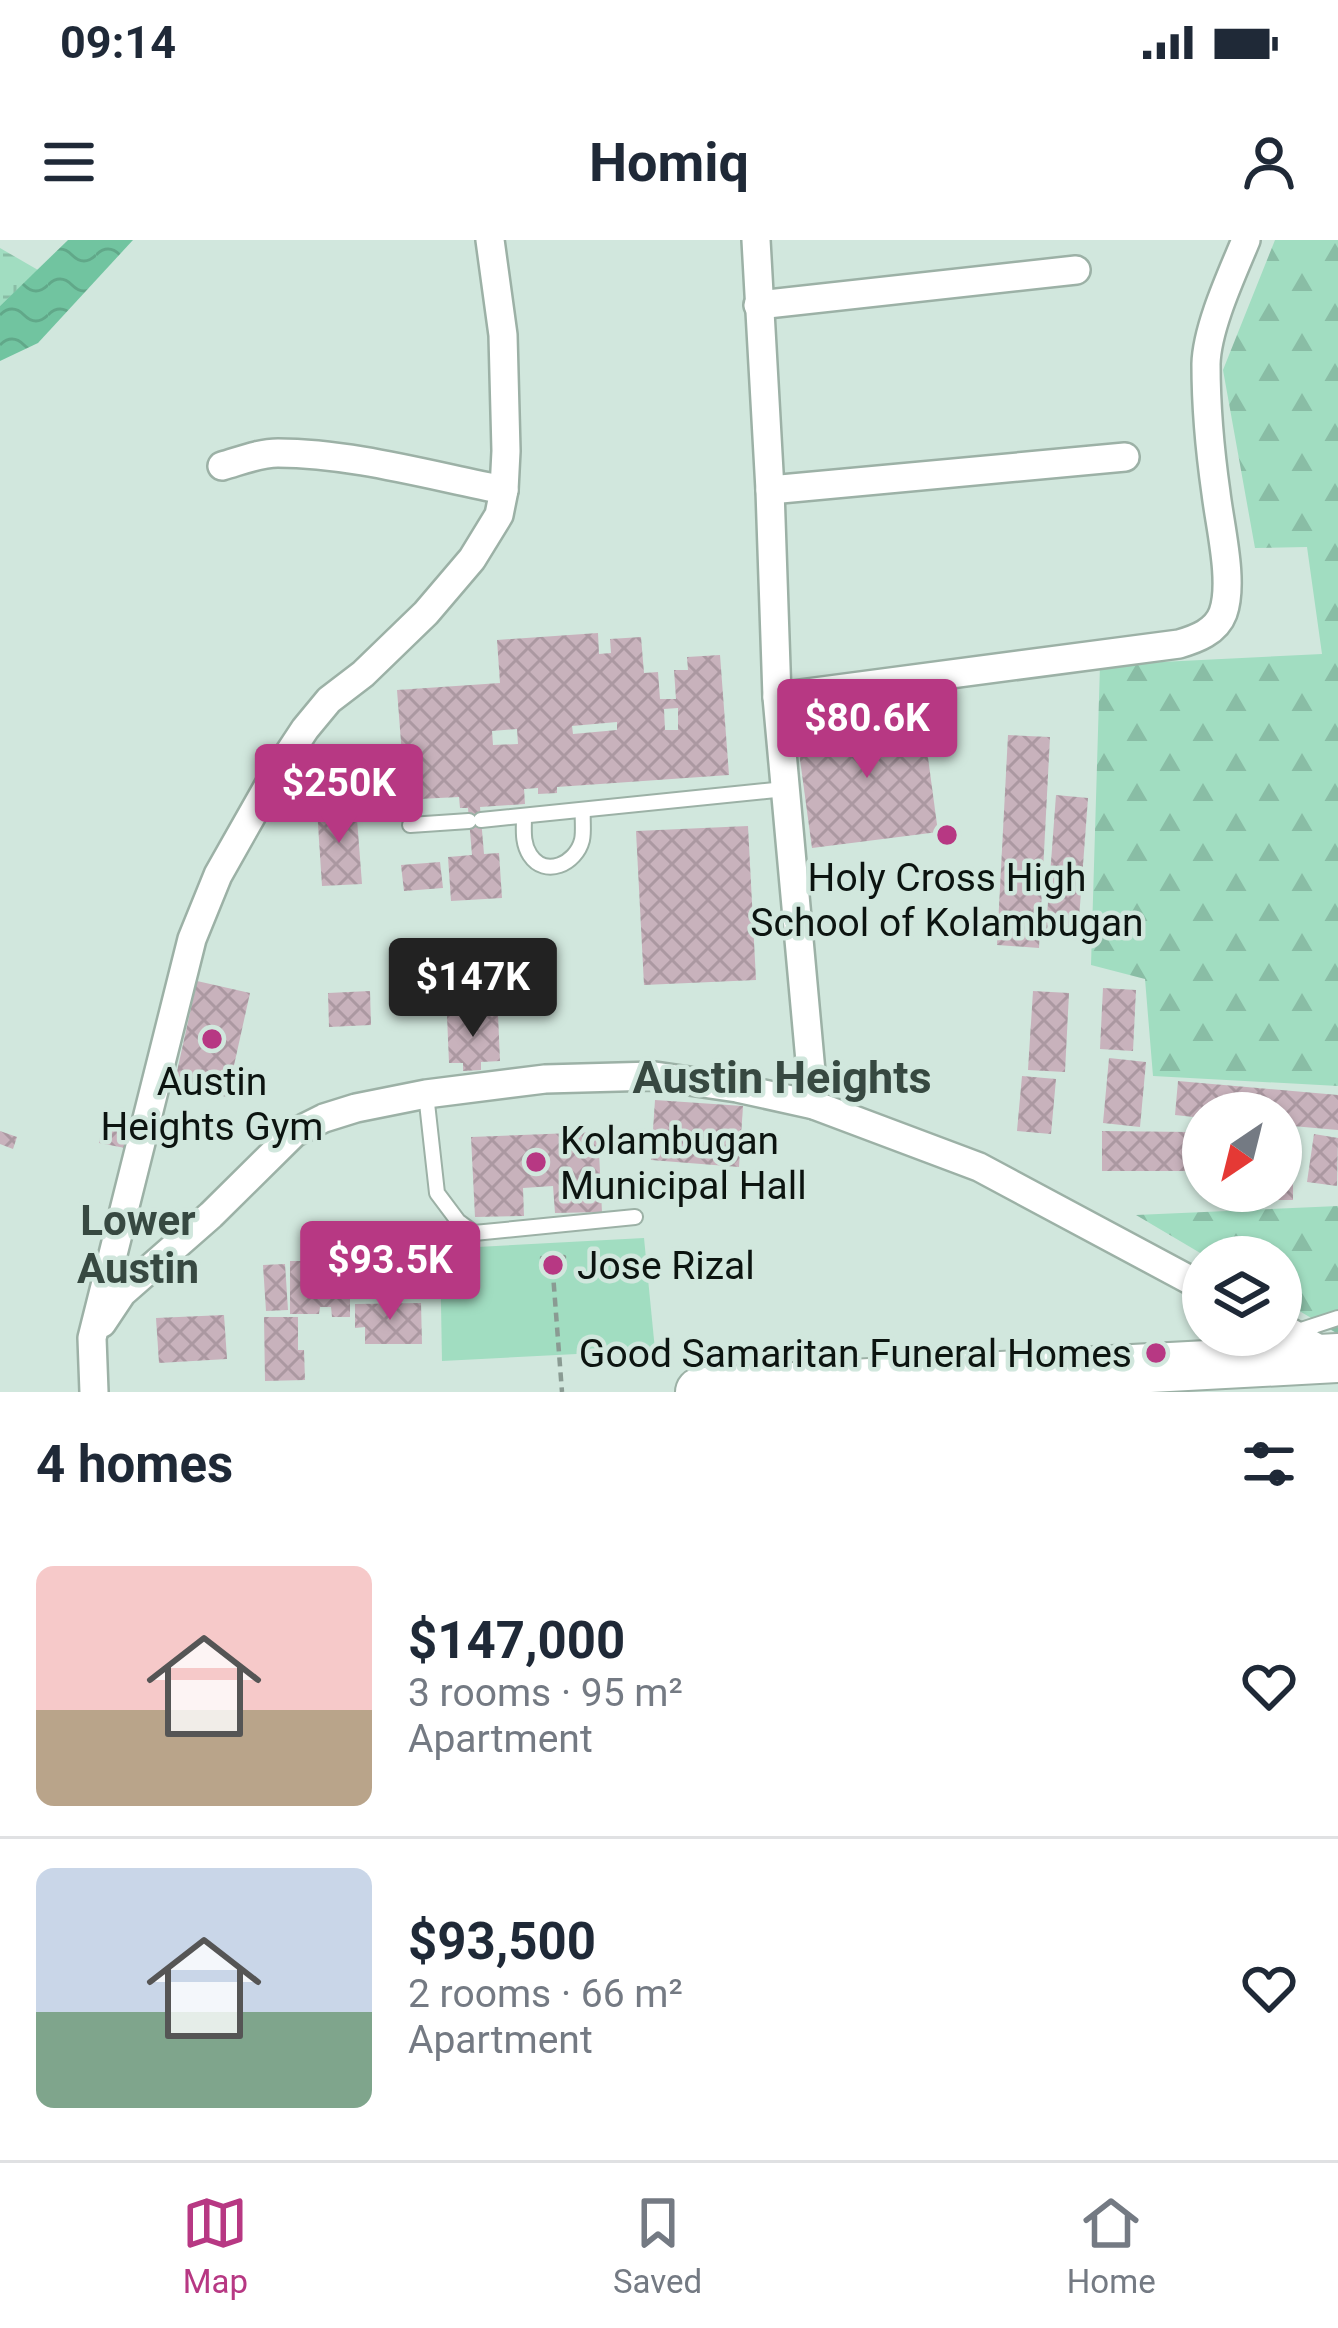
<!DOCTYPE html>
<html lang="en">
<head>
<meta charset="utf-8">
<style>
  body { margin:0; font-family:Roboto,sans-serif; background:#f2f2f3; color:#1f2937; height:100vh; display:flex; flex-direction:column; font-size:45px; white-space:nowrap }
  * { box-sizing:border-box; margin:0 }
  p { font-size:39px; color:#747a83 }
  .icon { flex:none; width:66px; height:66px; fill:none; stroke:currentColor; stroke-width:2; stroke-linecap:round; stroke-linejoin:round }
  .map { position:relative; height:1152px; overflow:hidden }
  .sheet { display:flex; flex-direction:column; background:#fff; flex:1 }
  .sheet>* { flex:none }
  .needle { width:78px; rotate:215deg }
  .buttons { position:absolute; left:1182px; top:852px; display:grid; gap:24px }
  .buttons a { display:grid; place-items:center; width:120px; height:120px; border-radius:50%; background:#fff; box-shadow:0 3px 9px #0004; font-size:60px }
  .price { position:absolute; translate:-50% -102px; padding:0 27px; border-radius:12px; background:#b73883; color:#fff; font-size:39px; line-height:78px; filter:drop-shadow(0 3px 6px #0008) }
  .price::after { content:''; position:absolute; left:50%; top:72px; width:36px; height:27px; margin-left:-18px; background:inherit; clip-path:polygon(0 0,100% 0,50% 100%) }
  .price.on { background:#222; color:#fff }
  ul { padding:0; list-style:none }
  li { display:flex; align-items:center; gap:36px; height:300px; padding:0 36px }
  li+li { border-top:3px solid #e0e1e3 }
  li span { display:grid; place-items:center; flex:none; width:336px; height:240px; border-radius:18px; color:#555 }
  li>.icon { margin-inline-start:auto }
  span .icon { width:144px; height:144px; fill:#fffc; stroke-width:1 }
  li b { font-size:51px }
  h2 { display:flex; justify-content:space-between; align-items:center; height:144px; padding:0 36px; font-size:51px }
  .status { display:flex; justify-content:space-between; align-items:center; height:84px; padding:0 60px; background:#fff; direction:ltr }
  .status svg { height:33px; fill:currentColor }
  header { display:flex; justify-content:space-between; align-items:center; height:156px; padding:0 36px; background:#fff; font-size:54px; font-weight:700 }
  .tab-bar { display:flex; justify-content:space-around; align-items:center; height:168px; border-top:3px solid #e0e1e3; background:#fff; font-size:33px; color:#747a83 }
  .tab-bar a { display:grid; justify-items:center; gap:6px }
  .tab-bar .on { color:#b73883 }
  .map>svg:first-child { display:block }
  .forest { fill:url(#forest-firs) }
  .wetland { fill:url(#wetland-marsh) }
  .park { fill:#a1ddc1 }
  .water { fill:url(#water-waves) }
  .building { fill:url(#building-cross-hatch); fill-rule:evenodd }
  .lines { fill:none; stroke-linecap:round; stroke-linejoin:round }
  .service-casing { stroke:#9cb1a6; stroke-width:18 }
  .minor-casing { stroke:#9cb1a6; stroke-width:32 }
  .trunk-casing { stroke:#9cb1a6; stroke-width:52 }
  .path { stroke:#8a9b93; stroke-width:4.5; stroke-dasharray:9 6; stroke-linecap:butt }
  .service { stroke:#fff; stroke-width:14 }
  .minor { stroke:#fff; stroke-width:27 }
  .trunk { stroke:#fff; stroke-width:48 }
  .poi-dot { fill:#b73883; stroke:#d1e7dd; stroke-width:4.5 }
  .labels { text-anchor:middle; stroke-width:9; stroke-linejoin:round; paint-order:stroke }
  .poi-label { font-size:39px; fill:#0c1410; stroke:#d1e7dd }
  .neighbourhood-label { font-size:42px; font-weight:bold; fill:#374941; stroke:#d1e7dd }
  .quarter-label { font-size:45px; font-weight:bold; fill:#374941; stroke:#d1e7dd }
</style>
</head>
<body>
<div class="status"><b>09:14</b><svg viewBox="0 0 49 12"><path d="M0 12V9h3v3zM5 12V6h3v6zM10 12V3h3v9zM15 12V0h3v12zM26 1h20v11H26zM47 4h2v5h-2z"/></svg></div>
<header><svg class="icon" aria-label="menu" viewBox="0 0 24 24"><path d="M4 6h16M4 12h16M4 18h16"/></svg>Homiq<svg class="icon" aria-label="person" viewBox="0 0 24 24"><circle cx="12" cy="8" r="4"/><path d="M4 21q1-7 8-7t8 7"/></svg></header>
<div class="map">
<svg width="1338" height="1152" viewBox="0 0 1338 1152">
  <defs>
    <pattern id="forest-firs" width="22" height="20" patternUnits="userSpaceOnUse" patternTransform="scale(3)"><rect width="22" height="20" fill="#a1ddc1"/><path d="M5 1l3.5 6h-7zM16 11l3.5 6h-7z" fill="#89bda5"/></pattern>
    <pattern id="wetland-marsh" width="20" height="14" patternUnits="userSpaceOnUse" patternTransform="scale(3)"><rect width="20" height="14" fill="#a1ddc1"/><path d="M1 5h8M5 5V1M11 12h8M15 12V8" fill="none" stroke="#89bda5"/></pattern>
    <pattern id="water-waves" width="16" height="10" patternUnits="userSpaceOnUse" patternTransform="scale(3)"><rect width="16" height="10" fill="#71c4a0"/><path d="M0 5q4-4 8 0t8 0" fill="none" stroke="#61a889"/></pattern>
    <pattern id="building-cross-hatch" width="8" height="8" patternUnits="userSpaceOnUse" patternTransform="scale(3)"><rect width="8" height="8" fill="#c8b2bc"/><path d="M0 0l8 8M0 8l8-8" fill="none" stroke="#ab98a1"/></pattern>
  </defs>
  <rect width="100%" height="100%" fill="#d1e7dd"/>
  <g class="forest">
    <path d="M 1275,0 L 1338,0 L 1338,846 L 1153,836 L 1145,739 L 1091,725 L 1100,425 L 1322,414 L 1307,307 L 1255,308 L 1223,130 Z"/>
    <path d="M 1338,966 L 1338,1094 L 1281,1060 L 1281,1017 L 1207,1017 L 1136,975 Z"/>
  </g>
  <path class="wetland" d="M 0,8 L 38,30 L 0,66 Z"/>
  <path class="park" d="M 644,998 L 655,1110 L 442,1121 L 440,1009 Z"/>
  <path class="water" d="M 68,0 L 133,0 L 38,103 L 0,121 L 0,66 Z"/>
  <g class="building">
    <path d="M 598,393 L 599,414 L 611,413 L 610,399 L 641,397 L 644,433 L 658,432 L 660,459 L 676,459 L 674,430 L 688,430 L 687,417 L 720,415 L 729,535 L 557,547 L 557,553 L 538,554 L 538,548 L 524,549 L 525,564 L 480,567 L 484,614 L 499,613 L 502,658 L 451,661 L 448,617 L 472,615 L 468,568 L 460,568 L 459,557 L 419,559 L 419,553 L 405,554 L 397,450 L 500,443 L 497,400 ZM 678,468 L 678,490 L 665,490 L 664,469 ZM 617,482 L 617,490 L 573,494 L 572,486 ZM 517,489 L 518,504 L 493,505 L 492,491 Z"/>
    <path d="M 922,473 L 938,592 L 812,608 L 796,490 Z"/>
    <path d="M 1008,495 L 1050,497 L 1039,708 L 997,705 Z"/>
    <path d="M 363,546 L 394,547 L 394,567 L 363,567 Z"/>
    <path d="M 1056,555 L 1088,558 L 1078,692 L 1046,689 Z"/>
    <path d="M 356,566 L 362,644 L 322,646 L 317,569 Z"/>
    <path d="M 748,586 L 756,740 L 644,745 L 636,591 Z"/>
    <path d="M 440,622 L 443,648 L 404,651 L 401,625 Z"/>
    <path d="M 487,718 L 491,770 L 459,772 L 455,720 Z"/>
    <path d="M 197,741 L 250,753 L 227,857 L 174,845 Z"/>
    <path d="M 1103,748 L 1136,750 L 1133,811 L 1100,809 Z"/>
    <path d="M 370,751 L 371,785 L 329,787 L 328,753 Z"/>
    <path d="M 1033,751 L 1069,753 L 1065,832 L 1028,830 Z"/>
    <path d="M 498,774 L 500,821 L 481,822 L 481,830 L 463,831 L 463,823 L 449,823 L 447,776 Z"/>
    <path d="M 1109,818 L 1146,822 L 1140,887 L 1103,883 Z"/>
    <path d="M 1022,836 L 1056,839 L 1051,894 L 1017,891 Z"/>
    <path d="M 1178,841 L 1338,855 L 1338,890 L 1281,885 L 1281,873 L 1203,873 L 1203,878 L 1175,875 Z"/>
    <path d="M 655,860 L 743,866 L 739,927 L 651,920 Z"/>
    <path d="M 103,879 L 129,883 L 125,908 L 99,903 Z"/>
    <path d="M 0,891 L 17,897 L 13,909 L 0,904 Z"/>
    <path d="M 1102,891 L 1190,892 L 1190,931 L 1102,931 Z"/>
    <path d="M 598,892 L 602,972 L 555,973 L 553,946 L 523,948 L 524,976 L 475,977 L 471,897 Z"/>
    <path d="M 1314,894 L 1338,898 L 1337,946 L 1307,942 Z"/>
    <path d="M 1281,930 L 1293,930 L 1293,960 L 1207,960 L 1207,951 L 1281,951 Z"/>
    <path d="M 290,1021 L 350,1021 L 350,1077 L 332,1077 L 331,1067 L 320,1067 L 319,1074 L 290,1074 Z"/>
    <path d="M 285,1024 L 288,1070 L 266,1071 L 263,1025 Z"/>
    <path d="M 421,1063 L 422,1104 L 365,1104 L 365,1087 L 355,1088 L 355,1064 Z"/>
    <path d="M 224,1075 L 227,1119 L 159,1123 L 156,1078 Z"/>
    <path d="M 264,1077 L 298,1077 L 298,1110 L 304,1110 L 305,1140 L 265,1141 Z"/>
  </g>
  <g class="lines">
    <defs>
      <g id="service">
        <path d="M 524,576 C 524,589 522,603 530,615 C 545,638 576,624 582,600 C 584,591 582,579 583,570"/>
        <path d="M 481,580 L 785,549"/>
        <path d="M 410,585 L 469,581"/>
        <path d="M 426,854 L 437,953 L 458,981 L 474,993 L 635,977"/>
        <path d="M 1292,1093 L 1338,1078"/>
      </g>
      <g id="minor">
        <path d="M 756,0 L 770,250 L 777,457 L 814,865"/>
        <path d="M 758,65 L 1076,30"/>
        <path d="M 222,226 C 240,221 259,213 278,213 C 351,213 432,236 504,250"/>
        <path d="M 770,250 L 1125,217"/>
        <path d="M 777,457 L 1179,404 C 1196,399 1216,392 1223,373 C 1234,342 1220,287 1216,253 C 1210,211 1206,166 1206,124 C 1207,87 1232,34 1246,0"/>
        <path d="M 102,1083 L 122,1053 L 211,975 L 294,893 L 324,878 L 356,868 L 426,854 L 545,839 L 655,836 L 737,848 L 814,865 L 979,927 L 1203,1047"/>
        <path d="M 1281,1087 L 1326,1113"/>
        <path d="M 94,1152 L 92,1098 L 192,699 L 218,635 L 274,536 L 305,489 L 329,460 L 363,434 L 426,373 L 472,319 L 499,275 L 504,250 L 506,211 L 503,95 L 490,0"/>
      </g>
      <path id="trunk" d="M 700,1152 L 1338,1118"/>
    </defs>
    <use href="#service" class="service-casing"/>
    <use href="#minor" class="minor-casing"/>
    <use href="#trunk" class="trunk-casing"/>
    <path class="path" d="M 553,1034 L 562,1030 L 564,1017 L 542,1018 L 545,1030 L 553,1034 L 562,1152"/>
    <use href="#service" class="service"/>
    <use href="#minor" class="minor"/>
    <use href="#trunk" class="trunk"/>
  </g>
  <g class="poi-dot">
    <circle cx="947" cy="595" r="12"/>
    <circle cx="212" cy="799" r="12"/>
    <circle cx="536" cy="922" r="12"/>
    <circle cx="553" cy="1025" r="12"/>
    <circle cx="1156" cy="1113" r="12"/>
  </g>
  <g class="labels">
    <g class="poi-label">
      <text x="947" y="651">Holy Cross High<tspan x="947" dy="45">School of Kolambugan</tspan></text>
      <text x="212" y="855">Austin<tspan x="212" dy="45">Heights Gym</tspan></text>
      <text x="560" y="914" text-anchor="start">Kolambugan<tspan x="560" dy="45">Municipal Hall</tspan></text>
      <text x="577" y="1039" text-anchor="start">Jose Rizal</text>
      <text x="1132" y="1127" text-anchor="end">Good Samaritan Funeral Homes</text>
    </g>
    <g class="neighbourhood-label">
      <text x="138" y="995">Lower<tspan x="138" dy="48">Austin</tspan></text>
    </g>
    <g class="quarter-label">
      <text x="782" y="853">Austin Heights</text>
    </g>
  </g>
</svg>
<div class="buttons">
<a><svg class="needle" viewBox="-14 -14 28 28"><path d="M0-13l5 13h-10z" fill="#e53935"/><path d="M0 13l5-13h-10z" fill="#747a83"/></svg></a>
<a><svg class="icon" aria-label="layers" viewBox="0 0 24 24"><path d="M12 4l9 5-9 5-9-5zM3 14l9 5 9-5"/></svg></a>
</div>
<b class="price" style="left:867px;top:541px">$80.6K</b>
<b class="price" style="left:339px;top:606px">$250K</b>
<b class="price on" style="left:473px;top:800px">$147K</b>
<b class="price" style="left:390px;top:1083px">$93.5K</b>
</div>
<section class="sheet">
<h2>4 homes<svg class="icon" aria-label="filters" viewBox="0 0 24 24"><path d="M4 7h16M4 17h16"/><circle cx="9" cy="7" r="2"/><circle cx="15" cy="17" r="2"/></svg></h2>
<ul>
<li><span style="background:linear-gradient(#f6c9c9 60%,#b9a48a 0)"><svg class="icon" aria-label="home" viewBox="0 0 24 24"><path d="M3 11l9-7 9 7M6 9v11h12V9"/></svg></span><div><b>$147,000</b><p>3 rooms · 95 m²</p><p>Apartment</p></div><svg class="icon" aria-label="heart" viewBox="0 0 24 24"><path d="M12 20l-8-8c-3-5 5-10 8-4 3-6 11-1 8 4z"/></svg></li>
<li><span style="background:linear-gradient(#c9d6e8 60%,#7fa58c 0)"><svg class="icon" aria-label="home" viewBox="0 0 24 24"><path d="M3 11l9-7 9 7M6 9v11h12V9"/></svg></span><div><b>$93,500</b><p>2 rooms · 66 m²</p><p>Apartment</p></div><svg class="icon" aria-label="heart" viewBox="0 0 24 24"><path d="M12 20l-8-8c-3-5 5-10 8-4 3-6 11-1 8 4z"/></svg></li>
</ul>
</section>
<nav class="tab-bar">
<a class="on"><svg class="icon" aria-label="map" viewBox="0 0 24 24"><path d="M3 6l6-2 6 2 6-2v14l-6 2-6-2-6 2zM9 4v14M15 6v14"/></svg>Map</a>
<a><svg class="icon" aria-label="saved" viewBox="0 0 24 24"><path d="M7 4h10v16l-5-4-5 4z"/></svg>Saved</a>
<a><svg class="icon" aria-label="home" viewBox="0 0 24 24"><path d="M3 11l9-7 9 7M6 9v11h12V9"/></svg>Home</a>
</nav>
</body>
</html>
